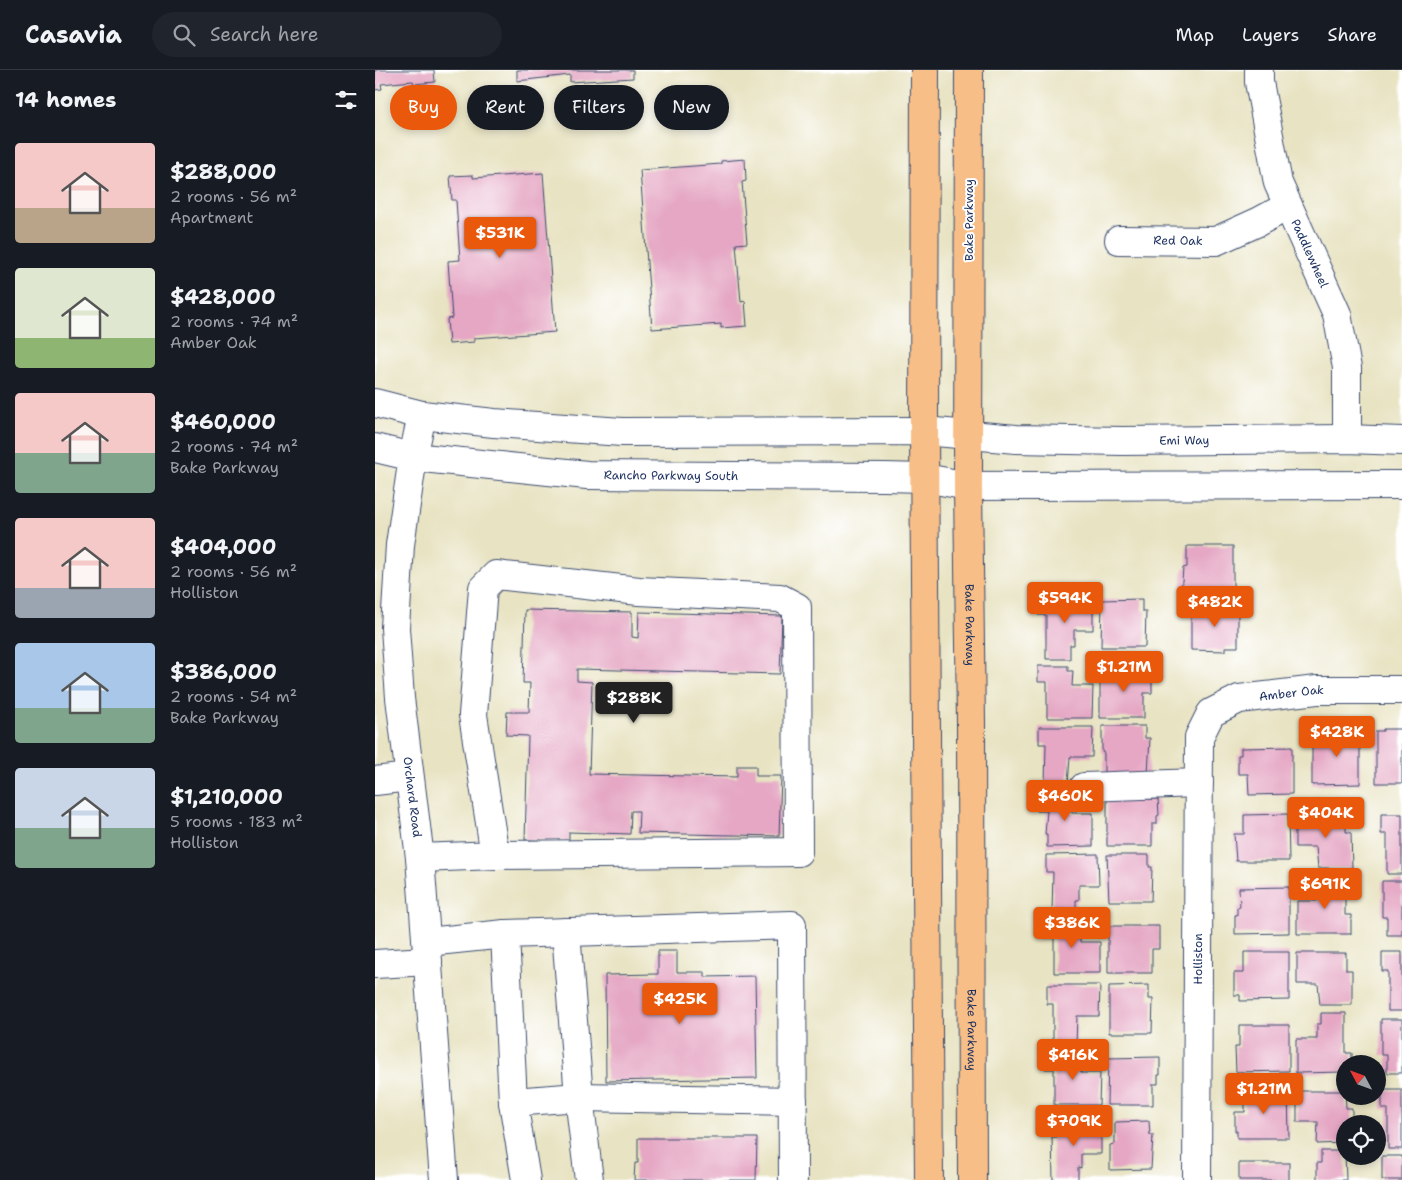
<!DOCTYPE html>
<html lang="en">
<head>
<meta charset="utf-8">
<style>
  body { margin:0; font-family:"Shantell Sans",sans-serif; background:#20242c; color:#f1f3f6; height:100vh; display:flex; flex-direction:column; font-size:19px; white-space:nowrap }
  * { box-sizing:border-box; margin:0 }
  p { font-size:16px; color:#9ea1a6 }
  .icon { flex:none; width:28px; height:28px; fill:none; stroke:currentColor; stroke-width:2; stroke-linecap:round; stroke-linejoin:round }
  .map { position:relative; flex:1; overflow:hidden }
  .side { display:flex; flex-direction:column; background:#171b24; width:375px }
  .side>* { flex:none }
  .guide { position:absolute; left:15px; top:15px; width:475px; height:45px; display:flex; gap:10px }
  .needle { width:32px; rotate:311deg }
  .controls { position:absolute; left:961px; top:985px; display:grid; gap:10px }
  .controls a { display:grid; place-items:center; width:50px; height:50px; border-radius:50%; background:#171b24; box-shadow:0 2px 8px #0003; font-size:25px }
  .price { position:absolute; translate:-50% -42px; padding:0 11px; border-radius:5px; background:#ea580c; color:#fff; font-size:16px; line-height:32px; filter:drop-shadow(0 1px 2px #0008) }
  .price::after { content:''; position:absolute; left:50%; top:30px; width:15px; height:11px; margin-left:-8px; background:inherit; clip-path:polygon(0 0,100% 0,50% 100%) }
  .price.selected { background:#222; color:#fff }
  ul { padding:0; list-style:none }
  li { display:flex; align-items:center; gap:15px; height:125px; padding:0 15px }
  li span { display:grid; place-items:center; flex:none; width:140px; height:100px; border-radius:5px; color:#555 }
  li>.icon { margin-inline-start:auto }
  span .icon { width:60px; height:60px; fill:#fffc; stroke-width:1 }
  li b { font-size:21px }
  h2 { display:flex; justify-content:space-between; align-items:center; height:60px; padding:0 15px; font-size:21px }
  .pill { padding:0 18px; border-radius:22px; background:#171b24; box-shadow:0 2px 8px #0003; font-size:18px; line-height:45px }
  .pill.selected { background:#ea580c; color:#fff }
  header { display:flex; align-items:center; gap:30px; box-sizing:border-box; height:70px; padding:0 25px; background:#171b24; border-bottom:1px solid #363941 }
  header strong { font-size:24px }
  nav { display:flex; gap:28px; margin-inline-start:auto; font-size:18px }
  .search { width:350px; height:45px; background:#20242c; display:flex; align-items:center; gap:12px; box-sizing:border-box; padding:0 18px; border-radius:28px; color:#9ea1a6; font-size:19px }
  main { display:flex; flex:1; min-height:0 }
  .map>svg:first-child { display:block }
  .building { fill:#e5a7c4 }
  .lines { fill:none; stroke-linecap:round; stroke-linejoin:round }
  .minor-casing { stroke:#3a4a6d; stroke-width:30 }
  .major-casing { stroke:#3a4a6d; stroke-width:30 }
  .minor { stroke:#fff; stroke-width:28 }
  .major { stroke:#f7be87; stroke-width:28 }
  .labels { text-anchor:middle; stroke-width:4; stroke-linejoin:round; paint-order:stroke }
  .street-label { font-size:12px; fill:#1b2f5e; stroke:#fff }
</style>
</head>
<body>
<header>
<strong>Casavia</strong>
<div class="search"><svg class="icon" aria-label="search" viewBox="0 0 24 24"><circle cx="10" cy="10" r="6"/><path d="M15 15l6 6"/></svg>Search here</div>
<nav><a>Map</a><a>Layers</a><a>Share</a></nav>
</header>
<main>
<section class="side">
<h2>14 homes<svg class="icon" aria-label="filters" viewBox="0 0 24 24"><path d="M4 7h16M4 17h16"/><circle cx="9" cy="7" r="2"/><circle cx="15" cy="17" r="2"/></svg></h2>
<ul>
<li><span style="background:linear-gradient(#f6c9c9 65%,#b9a48a 0)"><svg class="icon" aria-label="home" viewBox="0 0 24 24"><path d="M3 11l9-7 9 7M6 9v11h12V9"/></svg></span><div><b>$288,000</b><p>2 rooms · 56 m²</p><p>Apartment</p></div></li>
<li><span style="background:linear-gradient(#dfe7d0 70%,#8fb573 0)"><svg class="icon" aria-label="home" viewBox="0 0 24 24"><path d="M3 11l9-7 9 7M6 9v11h12V9"/></svg></span><div><b>$428,000</b><p>2 rooms · 74 m²</p><p>Amber Oak</p></div></li>
<li><span style="background:linear-gradient(#f6c9c9 60%,#7fa58c 0)"><svg class="icon" aria-label="home" viewBox="0 0 24 24"><path d="M3 11l9-7 9 7M6 9v11h12V9"/></svg></span><div><b>$460,000</b><p>2 rooms · 74 m²</p><p>Bake Parkway</p></div></li>
<li><span style="background:linear-gradient(#f6c9c9 70%,#9aa5b1 0)"><svg class="icon" aria-label="home" viewBox="0 0 24 24"><path d="M3 11l9-7 9 7M6 9v11h12V9"/></svg></span><div><b>$404,000</b><p>2 rooms · 56 m²</p><p>Holliston</p></div></li>
<li><span style="background:linear-gradient(#a9c7e8 65%,#7fa58c 0)"><svg class="icon" aria-label="home" viewBox="0 0 24 24"><path d="M3 11l9-7 9 7M6 9v11h12V9"/></svg></span><div><b>$386,000</b><p>2 rooms · 54 m²</p><p>Bake Parkway</p></div></li>
<li><span style="background:linear-gradient(#c9d6e8 60%,#7fa58c 0)"><svg class="icon" aria-label="home" viewBox="0 0 24 24"><path d="M3 11l9-7 9 7M6 9v11h12V9"/></svg></span><div><b>$1,210,000</b><p>5 rooms · 183 m²</p><p>Holliston</p></div></li>
</ul>
</section>
<div class="map">
<svg width="1027" height="1110" viewBox="0 0 1027 1110">
  <rect width="100%" height="100%" fill="#fff"/>
  <filter id="ink" filterUnits="userSpaceOnUse"><feTurbulence type="fractalNoise" baseFrequency=".02" numOctaves="2"/><feDisplacementMap in="SourceGraphic" scale="10" xChannelSelector="R" yChannelSelector="G"/><feConvolveMatrix kernelMatrix="1 2 1 2 8 2 1 2 1" color-interpolation-filters="sRGB"/></filter>
  <filter id="wash" filterUnits="userSpaceOnUse"><feTurbulence type="fractalNoise" baseFrequency=".0096" numOctaves="4" result="noise"/><feDisplacementMap in="SourceGraphic" scale="20" xChannelSelector="R" yChannelSelector="G"/><feGaussianBlur stdDeviation="1.12" result="paint"/><feColorMatrix in="noise" values="0 0 0 0 0 0 0 0 0 0 0 0 0 0 0 0 0 1.4 0 .05"/><feComposite in="paint" operator="in"/></filter>
  <g filter="url(#wash)">
    <rect width="100%" height="100%" fill="#e8e3c2"/>
    <g id="blocks">
      <g class="building">
        <path d="M 0,0 L 59,0 L 60,12 L 39,14 L 38,11 L 6,14 L 7,19 L 0,20 Z"/>
        <path d="M 142,0 L 258,0 L 258,8 L 195,12 L 195,5 L 142,11 Z"/>
        <path d="M 370,89 L 371,111 L 367,112 L 372,173 L 361,174 L 366,232 L 370,231 L 372,256 L 346,258 L 346,254 L 277,259 L 265,100 L 346,94 L 346,91 Z"/>
        <path d="M 168,103 L 180,262 L 99,268 L 99,272 L 74,274 L 72,249 L 77,248 L 73,191 L 85,190 L 81,130 L 77,130 L 75,106 L 98,105 L 98,108 Z"/>
        <path d="M 812,476 L 858,476 L 858,524 L 806,524 L 808,498 L 812,497 Z"/>
        <path d="M 663,529 L 718,529 L 718,560 L 699,560 L 699,575 L 695,575 L 695,589 L 671,589 L 671,545 L 663,545 Z"/>
        <path d="M 767,529 L 767,541 L 771,541 L 770,577 L 726,577 L 727,530 Z"/>
        <path d="M 840,535 L 863,535 L 863,577 L 850,577 L 850,581 L 816,580 L 816,538 L 840,538 Z"/>
        <path d="M 150,540 L 257,542 L 257,567 L 263,568 L 264,542 L 407,546 L 405,604 L 202,599 L 202,611 L 217,612 L 214,704 L 362,707 L 362,696 L 381,696 L 381,706 L 406,706 L 404,766 L 263,763 L 264,741 L 256,741 L 255,764 L 194,762 L 194,771 L 150,770 L 153,666 L 131,665 L 132,642 L 154,642 L 155,613 L 148,613 Z"/>
        <path d="M 663,596 L 693,596 L 693,601 L 698,601 L 697,616 L 718,616 L 717,648 L 672,648 L 672,612 L 663,612 Z"/>
        <path d="M 725,599 L 777,600 L 777,623 L 769,623 L 769,648 L 725,648 Z"/>
        <path d="M 727,656 L 770,656 L 770,668 L 775,668 L 773,704 L 729,704 L 729,683 L 727,682 Z"/>
        <path d="M 664,657 L 718,657 L 717,687 L 695,687 L 693,715 L 670,715 L 671,674 L 664,674 Z"/>
        <path d="M 985,658 L 985,714 L 937,715 L 937,664 L 957,663 L 957,661 L 964,661 L 964,659 Z"/>
        <path d="M 1008,659 L 1027,659 L 1027,713 L 1001,713 L 1001,661 L 1008,661 Z"/>
        <path d="M 917,677 L 917,724 L 874,725 L 873,704 L 863,704 L 863,685 L 866,685 L 866,678 Z"/>
        <path d="M 663,723 L 693,723 L 694,735 L 697,735 L 697,743 L 718,743 L 718,776 L 672,777 L 672,764 L 670,764 L 672,741 L 662,741 Z"/>
        <path d="M 732,729 L 783,729 L 784,745 L 782,746 L 782,754 L 777,754 L 777,776 L 732,776 Z"/>
        <path d="M 913,744 L 914,791 L 861,791 L 859,764 L 869,764 L 869,745 Z"/>
        <path d="M 971,744 L 971,762 L 976,762 L 977,798 L 943,798 L 941,777 L 920,777 L 920,745 Z"/>
        <path d="M 1006,744 L 1027,744 L 1027,804 L 1012,804 L 1012,764 L 1006,764 Z"/>
        <path d="M 723,784 L 724,815 L 704,815 L 704,830 L 701,830 L 701,843 L 677,843 L 678,802 L 671,802 L 671,785 Z"/>
        <path d="M 732,785 L 774,785 L 774,797 L 777,797 L 776,831 L 734,831 Z"/>
        <path d="M 945,805 L 970,805 L 970,845 L 976,845 L 976,864 L 922,864 L 922,831 L 942,831 L 941,823 L 945,823 Z"/>
        <path d="M 1007,811 L 1027,811 L 1027,865 L 1012,865 L 1012,847 L 1007,847 Z"/>
        <path d="M 914,817 L 914,863 L 860,864 L 860,845 L 862,845 L 862,838 L 865,837 L 864,818 Z"/>
        <path d="M 669,851 L 700,851 L 700,864 L 705,864 L 705,872 L 725,872 L 725,903 L 679,903 L 679,868 L 669,868 Z"/>
        <path d="M 733,856 L 784,856 L 784,879 L 777,879 L 777,903 L 733,903 Z"/>
        <path d="M 283,881 L 302,881 L 302,902 L 330,902 L 330,907 L 380,906 L 382,1008 L 231,1011 L 230,905 L 283,904 Z"/>
        <path d="M 869,882 L 914,882 L 914,930 L 865,931 L 865,925 L 859,925 L 859,903 L 869,903 Z"/>
        <path d="M 1007,882 L 1027,882 L 1027,941 L 1013,941 L 1013,901 L 1007,901 Z"/>
        <path d="M 922,883 L 971,883 L 971,900 L 977,900 L 977,935 L 945,935 L 943,914 L 922,914 Z"/>
        <path d="M 672,915 L 725,915 L 724,946 L 702,946 L 701,975 L 678,975 L 678,934 L 672,934 Z"/>
        <path d="M 774,915 L 774,929 L 778,929 L 777,963 L 734,963 L 734,916 Z"/>
        <path d="M 946,943 L 971,943 L 971,983 L 977,983 L 977,994 L 970,994 L 970,1002 L 921,1003 L 921,969 L 942,969 L 942,954 L 946,954 Z"/>
        <path d="M 1006,949 L 1027,949 L 1027,1003 L 1012,1003 L 1012,985 L 1006,985 Z"/>
        <path d="M 864,955 L 914,955 L 914,1001 L 861,1002 L 860,977 L 864,977 Z"/>
        <path d="M 700,982 L 700,988 L 705,988 L 706,1003 L 725,1003 L 724,1035 L 679,1035 L 679,999 L 670,999 L 671,983 Z"/>
        <path d="M 785,987 L 785,1005 L 783,1005 L 783,1014 L 778,1014 L 778,1035 L 732,1035 L 733,988 Z"/>
        <path d="M 870,1020 L 913,1020 L 914,1068 L 862,1068 L 862,1061 L 860,1061 L 860,1042 L 870,1042 Z"/>
        <path d="M 1007,1020 L 1027,1020 L 1027,1079 L 1013,1079 L 1013,1039 L 1007,1039 Z"/>
        <path d="M 922,1021 L 970,1021 L 971,1038 L 977,1038 L 977,1054 L 970,1054 L 970,1073 L 942,1074 L 943,1052 L 922,1052 Z"/>
        <path d="M 774,1051 L 775,1065 L 778,1065 L 776,1099 L 735,1100 L 735,1075 L 740,1074 L 740,1052 Z"/>
        <path d="M 682,1052 L 726,1052 L 726,1084 L 706,1084 L 706,1098 L 703,1097 L 703,1110 L 678,1110 L 677,1067 L 682,1067 Z"/>
        <path d="M 263,1068 L 382,1068 L 381,1110 L 259,1110 L 260,1093 L 263,1093 Z"/>
        <path d="M 946,1081 L 970,1081 L 971,1110 L 942,1110 L 942,1093 L 946,1093 Z"/>
        <rect x="1007" y="1086" width="20" height="24"/>
        <rect x="864" y="1093" width="50" height="17"/>
      </g>
    </g>
  </g>
  <g filter="url(#ink)">
    <use href="#blocks" fill-opacity="0" stroke="#3a4a6d" stroke-width="1"/>
    <g class="lines">
      <defs>
        <g id="minor">
          <path id="s1" d="M 884,0 L 884,12 L 903,113 L 962,244 L 972,298 L 972,369"/>
          <path id="s2" d="M 744,170 L 841,171 L 883,152 L 913,136"/>
          <path id="s3" d="M 0,333 L 47,345 L 119,353 L 247,362 L 549,361 L 641,369 L 747,371 L 972,369 L 1027,371"/>
          <path id="s4" d="M 47,345 L 38,387 L 25,475 L 20,558 L 25,628 L 45,788 L 69,1110"/>
          <path id="s5" d="M 0,378 L 38,387 L 212,405 L 510,407 L 550,408 L 593,416 L 1027,415"/>
          <path d="M 0,711 L 34,707"/>
          <path d="M 709,717 L 824,713"/>
          <path d="M 45,788 L 120,785 L 98,645 L 108,518 L 121,505 L 264,521 L 405,528 L 422,537 L 423,782 L 120,785"/>
          <path d="M 191,862 L 204,1027 L 214,1110"/>
          <path d="M 130,864 L 138,1032 L 151,1110"/>
          <path d="M 52,872 L 130,864 L 417,855 L 418,1110"/>
          <path d="M 0,894 L 53,891"/>
          <path d="M 138,1032 L 204,1027 L 418,1031"/>
          <path id="s6" d="M 822,1110 L 824,667 L 836,643 L 864,629 L 942,620 L 1027,620"/>
        </g>
        <g id="major">
          <path d="M 550,0 L 549,361 L 554,1110"/>
          <path id="s7" d="M 594,0 L 593,416 L 596,653 L 597,1110"/>
        </g>
      </defs>
      <use href="#minor" class="minor-casing"/>
      <use href="#major" class="major-casing"/>
      <use href="#minor" class="minor"/>
      <use href="#major" class="major"/>
    </g>
  </g>
  <g class="labels">
    <g class="street-label">
      <text transform="translate(594 150) rotate(-90)" y="4">Bake Parkway</text>
      <text dy="4" stroke="none"><textPath href="#s2" startOffset="59">Red Oak</textPath></text>
      <text dy="4" stroke="none"><textPath href="#s1" startOffset="192">Paddlewheel</textPath></text>
      <text dy="4" stroke="none"><textPath href="#s3" startOffset="812">Emi Way</textPath></text>
      <text dy="4" stroke="none"><textPath href="#s5" startOffset="298">Rancho Parkway South</textPath></text>
      <text dy="4" stroke="none"><textPath href="#s7" startOffset="555">Bake Parkway</textPath></text>
      <text dy="4" stroke="none"><textPath href="#s6" startOffset="554">Amber Oak</textPath></text>
      <text dy="4" stroke="none"><textPath href="#s4" startOffset="385">Orchard Road</textPath></text>
      <text dy="4" stroke="none"><textPath href="#s6" startOffset="221">Holliston</textPath></text>
      <text dy="4" stroke="none"><textPath href="#s7" startOffset="960">Bake Parkway</textPath></text>
    </g>
  </g>
</svg>
<div class="controls">
<a><svg class="needle" viewBox="-14 -14 28 28"><path d="M0-13l5 13h-10z" fill="#e53935"/><path d="M0 13l5-13h-10z" fill="#9ea1a6"/></svg></a>
<a><svg class="icon" aria-label="locate" viewBox="0 0 24 24"><circle cx="12" cy="12" r="6"/><path d="M12 2v4M12 18v4M2 12h4M18 12h4"/></svg></a>
</div>
<b class="price" style="left:125px;top:189px">$531K</b>
<b class="price" style="left:690px;top:554px">$594K</b>
<b class="price" style="left:840px;top:558px">$482K</b>
<b class="price" style="left:749px;top:623px">$1.21M</b>
<b class="price selected" style="left:259px;top:654px">$288K</b>
<b class="price" style="left:962px;top:688px">$428K</b>
<b class="price" style="left:690px;top:752px">$460K</b>
<b class="price" style="left:951px;top:769px">$404K</b>
<b class="price" style="left:950px;top:840px">$691K</b>
<b class="price" style="left:697px;top:879px">$386K</b>
<b class="price" style="left:305px;top:955px">$425K</b>
<b class="price" style="left:698px;top:1011px">$416K</b>
<b class="price" style="left:889px;top:1045px">$1.21M</b>
<b class="price" style="left:699px;top:1077px">$709K</b>
<div class="guide">
<a class="pill selected">Buy</a>
<a class="pill">Rent</a>
<a class="pill">Filters</a>
<a class="pill">New</a>
</div>
</div>
</main>
</body>
</html>
